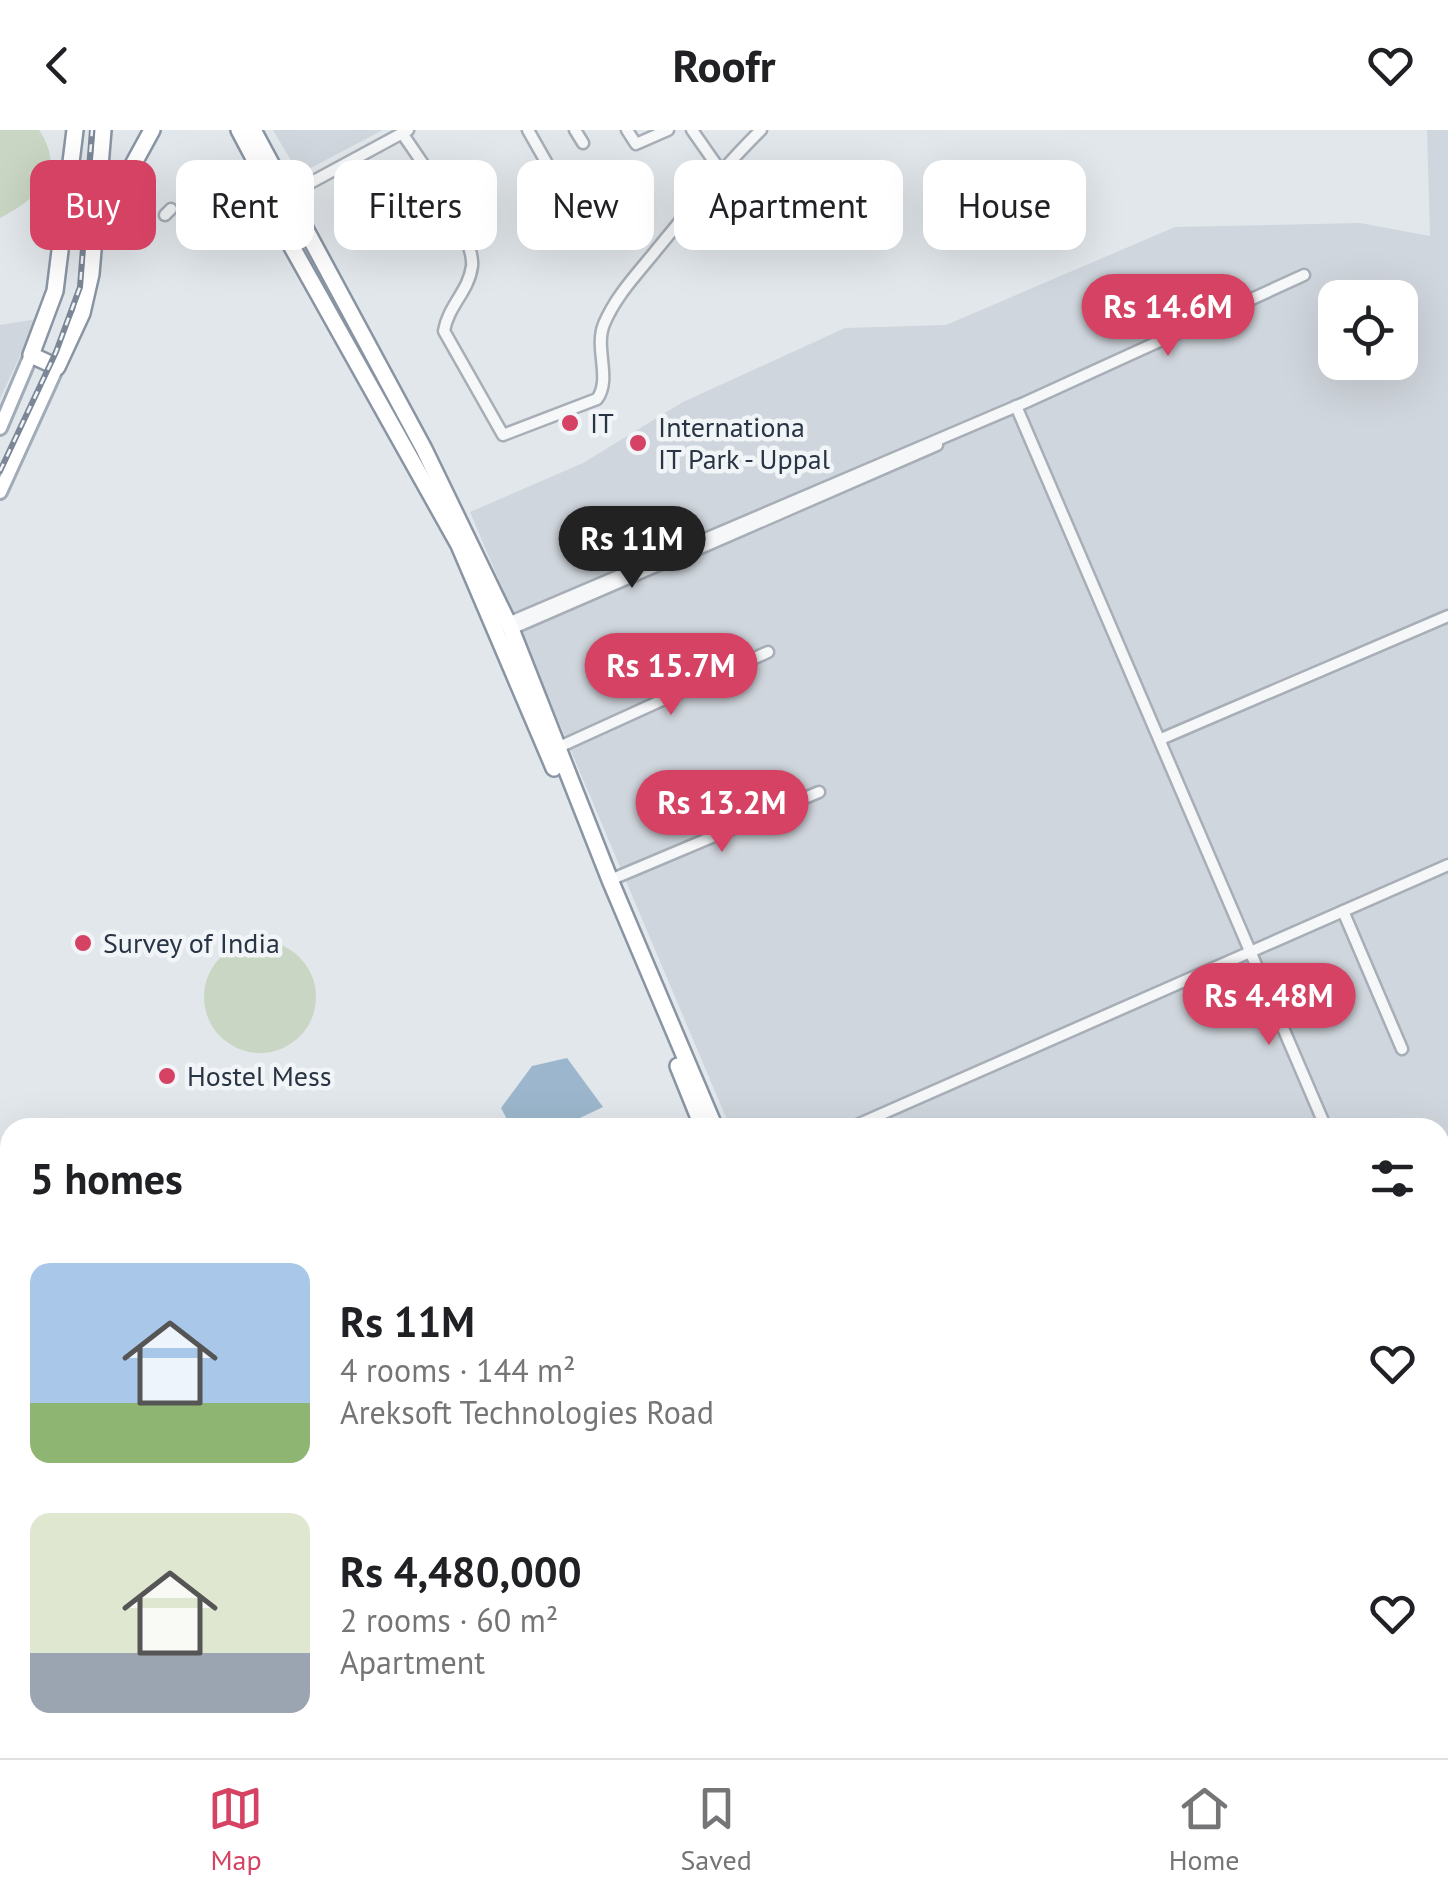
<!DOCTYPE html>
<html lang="en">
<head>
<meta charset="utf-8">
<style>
  body { margin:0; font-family:"PT Sans",sans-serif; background:#f2f2f2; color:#202124; height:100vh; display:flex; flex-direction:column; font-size:38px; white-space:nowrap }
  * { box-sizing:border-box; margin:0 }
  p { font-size:32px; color:#757577 }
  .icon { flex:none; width:55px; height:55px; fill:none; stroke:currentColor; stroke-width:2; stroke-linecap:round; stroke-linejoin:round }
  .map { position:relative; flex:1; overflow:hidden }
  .sheet { position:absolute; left:0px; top:988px; width:1450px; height:642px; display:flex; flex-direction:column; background:#fff; border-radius:30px 30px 0 0; box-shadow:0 10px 40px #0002 }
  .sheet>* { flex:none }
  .top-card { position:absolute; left:30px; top:30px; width:1390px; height:90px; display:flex; gap:20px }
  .tools { position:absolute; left:1318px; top:150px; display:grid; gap:20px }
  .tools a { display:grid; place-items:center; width:100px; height:100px; border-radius:20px; background:#fff; box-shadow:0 10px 40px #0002; font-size:50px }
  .price { position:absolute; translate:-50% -85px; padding:0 22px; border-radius:35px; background:#d54264; color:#fff; font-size:32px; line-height:65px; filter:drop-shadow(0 2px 5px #0008) }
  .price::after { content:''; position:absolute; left:50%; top:60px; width:30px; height:22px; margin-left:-15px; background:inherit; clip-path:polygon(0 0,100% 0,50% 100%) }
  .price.active { background:#222; color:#fff }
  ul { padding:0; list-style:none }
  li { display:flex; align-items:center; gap:30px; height:250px; padding:0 30px }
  li span { display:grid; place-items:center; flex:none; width:280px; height:200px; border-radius:20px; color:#555 }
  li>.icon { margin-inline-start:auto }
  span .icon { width:120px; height:120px; fill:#fffc; stroke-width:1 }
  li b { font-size:42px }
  h2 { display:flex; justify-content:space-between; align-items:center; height:120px; padding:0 30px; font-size:42px }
  .chip { padding:0 35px; border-radius:20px; background:#fff; box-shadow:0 10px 40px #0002; font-size:35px; line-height:90px }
  .chip.active { background:#d54264; color:#fff }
  header { display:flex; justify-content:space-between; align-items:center; height:130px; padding:0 30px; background:#fff; font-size:45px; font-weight:700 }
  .tab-bar { display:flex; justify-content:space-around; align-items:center; height:140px; border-top:2px solid #e0e0e0; background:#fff; font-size:28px; color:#757577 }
  .tab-bar a { display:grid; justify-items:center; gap:5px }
  .tab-bar .active { color:#d54264 }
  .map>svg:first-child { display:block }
  .built { fill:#d0d6dd; fill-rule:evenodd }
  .green { fill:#c9d6c3 }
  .water { fill:#9cb7cd }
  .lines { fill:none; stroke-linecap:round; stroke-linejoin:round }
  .minor-casing { stroke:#a7aeb6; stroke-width:15 }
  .major-casing { stroke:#a1acb8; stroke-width:18 }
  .highway-casing { stroke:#8995a3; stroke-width:20 }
  .minor { stroke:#f5f7f9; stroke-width:10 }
  .major { stroke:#fff; stroke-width:12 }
  .highway { stroke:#fff; stroke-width:15 }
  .rail-casing { stroke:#7b8796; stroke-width:6 }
  .rail { stroke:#f2f5f8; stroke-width:2.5; stroke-dasharray:8; stroke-linecap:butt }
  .poi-dot { fill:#d54264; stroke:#f2f5f8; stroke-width:4 }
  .labels { text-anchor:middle; stroke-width:9; stroke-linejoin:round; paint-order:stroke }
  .poi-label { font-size:28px; fill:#293544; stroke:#f2f5f8; text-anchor:start }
</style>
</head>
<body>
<header><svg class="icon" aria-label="back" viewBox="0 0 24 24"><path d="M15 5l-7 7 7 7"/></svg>Roofr<svg class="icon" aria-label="heart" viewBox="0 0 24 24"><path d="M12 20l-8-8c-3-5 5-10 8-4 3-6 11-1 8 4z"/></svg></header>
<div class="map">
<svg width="1448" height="1628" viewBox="0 0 1448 1628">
  <rect width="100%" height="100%" fill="#e2e7eb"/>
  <g class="built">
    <path d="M 273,0 L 383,0 L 299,44 Z"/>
    <path d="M 1427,0 L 1448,0 L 1448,1447 L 1440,1450 L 1440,998 L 730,997 L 470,382 L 583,333 L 683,272 L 845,198 L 946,195 L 1175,97 L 1360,93 L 1430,106 ZM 1335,168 L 1400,168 L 1400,232 L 1335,232 Z"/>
    <path d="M 37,189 L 0,269 L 0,195 Z"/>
  </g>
  <g class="green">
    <path d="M 0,0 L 39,0 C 68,44 37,68 0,88 Z"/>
    <circle cx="260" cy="867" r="56"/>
    <path d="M 0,1124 L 10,1126 L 10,1471 L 0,1469 Z"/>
  </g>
  <path class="water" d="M 567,928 L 603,977 L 561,997 L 511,997 L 501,978 L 532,936 Z"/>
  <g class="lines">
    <defs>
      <g id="minor">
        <path d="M 528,0 L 558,53"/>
        <path d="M 575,0 L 583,13"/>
        <path d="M 627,0 L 636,14 L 668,0"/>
        <path d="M 692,0 L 720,40"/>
        <path d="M 402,3 C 420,30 475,105 472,136 C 469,161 448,176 444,201 L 503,305 L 597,269 C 612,249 594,218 604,194 C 616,165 639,142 658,118 C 692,77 723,37 761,0"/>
        <path d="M 286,66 L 408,0"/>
        <path d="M 165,85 L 171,79"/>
        <path d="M 1016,276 L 1326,998"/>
        <path d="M 682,426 L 937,315"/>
        <path d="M 508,493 L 1024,273 L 1304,145"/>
        <path d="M 511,499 L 661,434"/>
        <path d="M 1161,609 L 1448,486"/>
        <path d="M 557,618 L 768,522"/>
        <path d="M 610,750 L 819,662"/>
        <path d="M 1343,781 L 1402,919"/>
        <path d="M 850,998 L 1448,735"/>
        <path d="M 0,1112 L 10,1113"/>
        <path d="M 0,1120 L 10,1121"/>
        <path d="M 1440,1226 L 1448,1223"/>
        <path d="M 1440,1459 L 1448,1456"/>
        <path d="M 0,1473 L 10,1476"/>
        <path d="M 1440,1494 L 1448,1491"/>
        <path d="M 216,1620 L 219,1628"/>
        <path d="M 491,1620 L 494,1628"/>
        <path d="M 90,1628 L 92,1620"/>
        <path d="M 1020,1628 L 1045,1620"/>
      </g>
      <g id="major">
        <path d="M 0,298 L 31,225"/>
        <path d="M 0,362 L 57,237"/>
      </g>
      <g id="highway">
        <path d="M 75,0 L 55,161 L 31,225 L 57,237 L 82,183 L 91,144 L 103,0"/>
        <path d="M 239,0 L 274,66 L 300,89 L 424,319 L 511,499 L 610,750 L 715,998"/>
        <path d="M 253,0 L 296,80"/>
        <path d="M 259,58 L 459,415 L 554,638"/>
        <path d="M 94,106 L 152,0"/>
        <path d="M 678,936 L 703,998"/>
        <path d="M 981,1620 L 986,1628"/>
        <path d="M 994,1620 L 998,1628"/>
      </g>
    </defs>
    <use href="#minor" class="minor-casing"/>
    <use href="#major" class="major-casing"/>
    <use href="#highway" class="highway-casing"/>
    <use href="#minor" class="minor"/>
    <use href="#major" class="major"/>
    <use href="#highway" class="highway"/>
    <defs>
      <path id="rail" d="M 0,341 L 56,222 L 80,157 L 92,0"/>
    </defs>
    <use href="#rail" class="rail-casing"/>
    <use href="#rail" class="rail"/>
  </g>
  <g class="poi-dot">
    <circle cx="570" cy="293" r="10"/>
    <circle cx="638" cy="313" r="10"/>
    <circle cx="83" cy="813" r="10"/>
    <circle cx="167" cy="946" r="10"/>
  </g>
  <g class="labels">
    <g class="poi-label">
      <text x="590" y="303">IT</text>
      <text x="658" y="307">Internationa<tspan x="658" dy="32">IT Park - Uppal</tspan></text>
      <text x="103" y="823">Survey of India</text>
      <text x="187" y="956">Hostel Mess</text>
    </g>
  </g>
</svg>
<div class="tools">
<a><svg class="icon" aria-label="locate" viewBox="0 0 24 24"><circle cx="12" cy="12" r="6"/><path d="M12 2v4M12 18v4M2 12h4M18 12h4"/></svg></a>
</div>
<b class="price" style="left:1168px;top:229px">Rs 14.6M</b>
<b class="price active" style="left:632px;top:461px">Rs 11M</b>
<b class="price" style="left:671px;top:588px">Rs 15.7M</b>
<b class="price" style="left:722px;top:725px">Rs 13.2M</b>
<b class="price" style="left:1269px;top:918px">Rs 4.48M</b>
<div class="top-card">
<a class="chip active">Buy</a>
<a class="chip">Rent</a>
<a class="chip">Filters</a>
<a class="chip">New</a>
<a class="chip">Apartment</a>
<a class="chip">House</a>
</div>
<section class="sheet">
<h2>5 homes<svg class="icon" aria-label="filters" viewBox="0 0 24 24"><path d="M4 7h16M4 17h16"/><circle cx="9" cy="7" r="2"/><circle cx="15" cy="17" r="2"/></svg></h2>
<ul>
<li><span style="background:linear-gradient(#a9c7e8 70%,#8fb573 0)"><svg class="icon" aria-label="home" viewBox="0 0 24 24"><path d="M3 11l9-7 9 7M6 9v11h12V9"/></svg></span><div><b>Rs 11M</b><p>4 rooms · 144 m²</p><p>Areksoft Technologies Road</p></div><svg class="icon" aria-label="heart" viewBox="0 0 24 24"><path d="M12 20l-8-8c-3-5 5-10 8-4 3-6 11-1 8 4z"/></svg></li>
<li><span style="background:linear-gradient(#dfe7d0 70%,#9aa5b1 0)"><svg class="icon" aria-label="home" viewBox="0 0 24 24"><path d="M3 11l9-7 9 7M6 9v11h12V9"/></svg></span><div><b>Rs 4,480,000</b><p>2 rooms · 60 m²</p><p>Apartment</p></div><svg class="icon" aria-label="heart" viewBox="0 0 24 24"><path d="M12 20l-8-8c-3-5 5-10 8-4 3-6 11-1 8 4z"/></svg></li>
</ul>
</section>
</div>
<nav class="tab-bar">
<a class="active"><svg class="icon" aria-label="map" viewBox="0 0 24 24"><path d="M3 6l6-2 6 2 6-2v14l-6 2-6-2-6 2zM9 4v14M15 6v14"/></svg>Map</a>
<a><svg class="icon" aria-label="saved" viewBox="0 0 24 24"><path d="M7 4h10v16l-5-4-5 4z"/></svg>Saved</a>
<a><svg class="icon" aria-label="home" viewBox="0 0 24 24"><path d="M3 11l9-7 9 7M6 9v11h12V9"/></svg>Home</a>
</nav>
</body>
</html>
